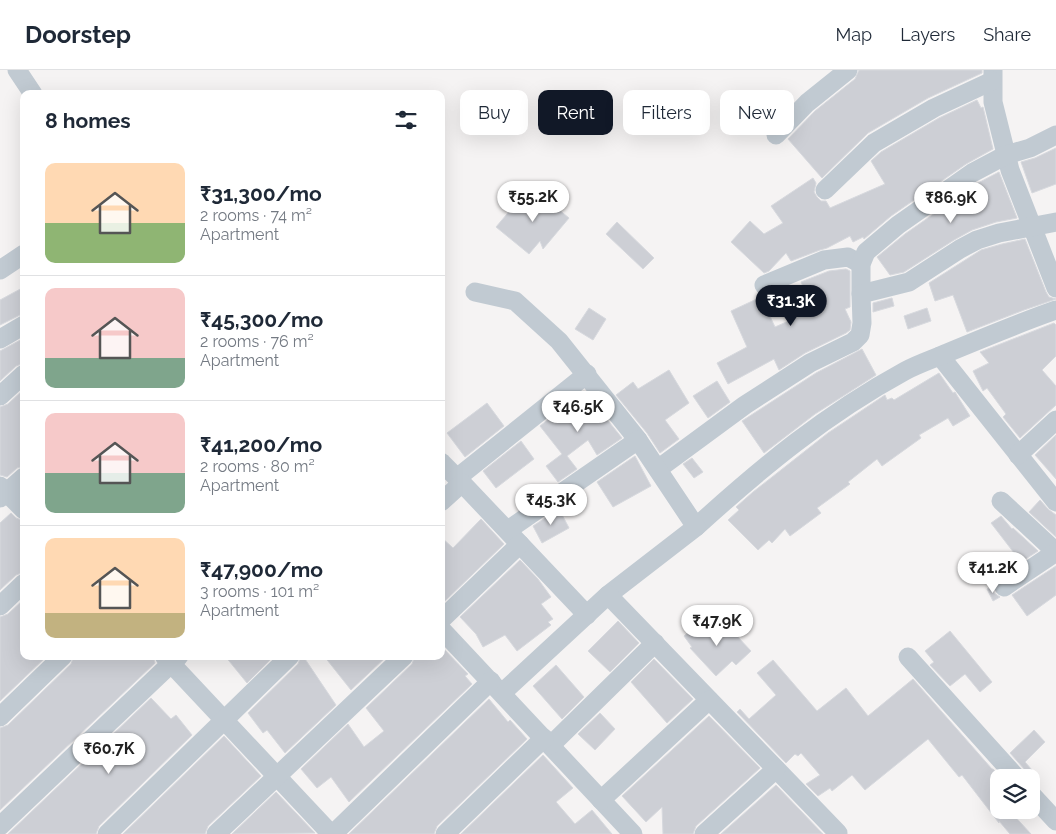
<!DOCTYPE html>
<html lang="en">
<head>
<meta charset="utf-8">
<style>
  body { margin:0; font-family:Raleway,sans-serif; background:#f6f6f7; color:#1f2937; height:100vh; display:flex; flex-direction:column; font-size:19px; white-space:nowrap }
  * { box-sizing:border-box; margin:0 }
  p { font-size:16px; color:#747a83 }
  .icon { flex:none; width:28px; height:28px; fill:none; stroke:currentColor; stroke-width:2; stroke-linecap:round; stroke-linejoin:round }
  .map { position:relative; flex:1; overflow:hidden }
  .panel { position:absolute; left:20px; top:20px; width:425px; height:570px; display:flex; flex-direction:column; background:#fff; border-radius:10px; box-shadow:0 5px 20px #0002 }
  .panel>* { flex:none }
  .guide { position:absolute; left:460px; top:20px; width:475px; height:45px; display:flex; gap:10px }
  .controls { position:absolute; left:990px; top:699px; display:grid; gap:10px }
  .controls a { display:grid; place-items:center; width:50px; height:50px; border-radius:10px; background:#fff; box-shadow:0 5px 20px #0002; font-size:25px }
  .price { position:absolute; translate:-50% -42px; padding:0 11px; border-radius:18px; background:#fff; color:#222; font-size:16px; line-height:32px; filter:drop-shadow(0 1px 2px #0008) }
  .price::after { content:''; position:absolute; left:50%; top:30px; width:15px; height:11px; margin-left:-8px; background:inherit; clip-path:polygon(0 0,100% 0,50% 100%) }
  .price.on { background:#111827; color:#fff }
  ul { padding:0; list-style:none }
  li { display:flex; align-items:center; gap:15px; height:125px; padding:0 25px }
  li+li { border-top:1px solid #e0e1e3 }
  li span { display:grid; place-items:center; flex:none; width:140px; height:100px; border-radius:10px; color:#555 }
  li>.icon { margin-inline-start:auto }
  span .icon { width:60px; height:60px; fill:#fffc; stroke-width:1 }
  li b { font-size:21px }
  h2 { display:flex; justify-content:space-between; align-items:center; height:60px; padding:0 25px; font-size:21px }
  .chip { padding:0 18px; border-radius:10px; background:#fff; box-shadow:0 5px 20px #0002; font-size:18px; line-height:45px }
  .chip.on { background:#111827; color:#fff }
  header { display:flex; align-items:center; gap:30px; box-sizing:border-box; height:70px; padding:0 25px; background:#fff; border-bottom:1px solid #e0e1e3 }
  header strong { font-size:24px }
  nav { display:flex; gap:28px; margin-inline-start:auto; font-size:18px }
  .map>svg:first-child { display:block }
  .building { fill:#cdcfd5; stroke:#d7d9de }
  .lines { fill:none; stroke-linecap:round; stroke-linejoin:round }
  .street { stroke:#c1cad2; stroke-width:19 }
</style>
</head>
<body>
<header>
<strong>Doorstep</strong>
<nav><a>Map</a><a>Layers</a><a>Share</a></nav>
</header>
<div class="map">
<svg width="1056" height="764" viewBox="0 0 1056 764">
  <rect width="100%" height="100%" fill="#f5f3f3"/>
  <g class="building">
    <path d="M 859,0 L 982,0 L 982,3 L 928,28 L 868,63 L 822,108 L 788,69 L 815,41 L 855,9 Z"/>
    <path d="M 977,30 L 981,38 L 983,37 L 993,79 L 966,94 L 891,146 L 864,169 L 863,167 L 853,172 L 850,166 L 827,178 L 820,180 L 791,191 L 786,183 L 769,201 L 764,203 L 731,172 L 750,151 L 764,164 L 783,153 L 771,136 L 813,108 L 816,113 L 814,122 L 817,127 L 821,131 L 826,131 L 830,138 L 885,114 L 871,91 L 881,82 L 939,48 Z"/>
    <path d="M 1056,78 L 1056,114 L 1032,123 L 1021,92 L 1035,88 Z"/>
    <path d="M 999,102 L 1017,148 L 996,152 L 972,160 L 954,170 L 904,202 L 890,205 L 877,187 L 905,164 L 978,113 Z"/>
    <path d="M 536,121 L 569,148 L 543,179 L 540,171 L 529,184 L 496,157 L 512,138 L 517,143 Z"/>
    <path d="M 617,152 L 654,188 L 643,199 L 606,164 Z"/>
    <path d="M 1025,169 L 1046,222 L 1049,227 L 1056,229 L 1024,240 L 967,262 L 953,225 L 935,231 L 929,213 L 981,180 L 1002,174 Z"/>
    <path d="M 846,199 L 850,201 L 850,237 L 845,239 L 851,252 L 850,260 L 846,263 L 805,283 L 779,300 L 774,289 L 728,314 L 717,293 L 747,277 L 731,241 L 761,227 L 775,257 L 814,240 L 801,212 L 829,201 Z"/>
    <path d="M 24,217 L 24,243 L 0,255 L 0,230 Z"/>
    <path d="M 892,228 L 894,236 L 873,242 L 873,233 Z"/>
    <path d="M 589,238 L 606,249 L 593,270 L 575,259 Z"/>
    <path d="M 927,238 L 931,251 L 908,259 L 904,246 Z"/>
    <path d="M 1054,253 L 1056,255 L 1056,286 L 1042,300 L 1056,316 L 1056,335 L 1020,368 L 1003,347 L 1006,344 L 987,318 L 983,321 L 973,301 L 989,293 L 980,282 Z"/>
    <path d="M 24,268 L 24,293 L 16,296 L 0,311 L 0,281 Z"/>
    <path d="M 862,279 L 876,305 L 815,344 L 764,383 L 742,351 L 816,303 Z"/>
    <path d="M 669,300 L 689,333 L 665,350 L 679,369 L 660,383 L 647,363 L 616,325 L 633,312 L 638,319 Z"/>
    <path d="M 939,303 L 953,323 L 955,322 L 958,327 L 970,346 L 953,356 L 948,348 L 919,365 L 921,368 L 882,396 L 877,389 L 848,412 L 850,414 L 817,438 L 821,443 L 790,466 L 785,459 L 772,473 L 769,470 L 758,480 L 728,450 L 739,440 L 736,437 L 753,422 L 828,363 L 885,325 L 887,330 L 892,328 L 894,330 Z"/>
    <path d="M 717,311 L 730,332 L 708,348 L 693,326 Z"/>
    <path d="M 24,319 L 24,396 L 17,398 L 7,407 L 0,405 L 0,337 L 8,334 Z"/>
    <path d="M 584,321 L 622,368 L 597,385 L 588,370 L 567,386 L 577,399 L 558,412 L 546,396 L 562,384 L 540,356 Z"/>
    <path d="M 487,333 L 504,356 L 465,387 L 447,363 Z"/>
    <path d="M 1056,365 L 1056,409 L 1035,385 Z"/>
    <path d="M 521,371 L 534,389 L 496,418 L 483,401 Z"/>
    <path d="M 635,386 L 651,416 L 613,437 L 597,412 Z"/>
    <path d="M 692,388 L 703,402 L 694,408 L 683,394 Z"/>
    <path d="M 1040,430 L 1048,439 L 1056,445 L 1056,467 L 1029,442 Z"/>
    <path d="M 559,439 L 569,458 L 542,473 L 533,456 Z"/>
    <path d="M 11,443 L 16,448 L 24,451 L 24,502 L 16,505 L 0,520 L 0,453 Z"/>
    <path d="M 1001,446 L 1012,459 L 1013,458 L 1038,481 L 1021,492 L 991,453 Z"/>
    <path d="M 481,449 L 504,474 L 445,531 L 441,527 L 441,467 L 453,478 Z"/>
    <path d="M 520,490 L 538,509 L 551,527 L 541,534 L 553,549 L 548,552 L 551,555 L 517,581 L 505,565 L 483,577 L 476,564 L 460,547 Z"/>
    <path d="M 1056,496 L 1056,525 L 1027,546 L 1012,525 Z"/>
    <path d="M 993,516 L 994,523 L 1000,527 L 993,531 L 987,519 Z"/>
    <path d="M 24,529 L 24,586 L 47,586 L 0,631 L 0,547 L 8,544 Z"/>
    <path d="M 721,549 L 751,581 L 736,595 L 732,591 L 716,606 L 690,578 L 692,577 L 684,566 L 696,556 L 704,565 Z"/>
    <path d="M 618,551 L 639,573 L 610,602 L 588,581 Z"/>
    <path d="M 950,561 L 992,612 L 980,622 L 965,604 L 950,616 L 930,595 L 934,592 L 925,581 Z"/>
    <path d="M 441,576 L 468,604 L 465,606 L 472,614 L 349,732 L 331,707 L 317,718 L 301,699 L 348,654 L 364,677 L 384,661 L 366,638 L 412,594 L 415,586 L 441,586 Z"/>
    <path d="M 74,586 L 153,586 L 155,593 L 0,740 L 0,658 L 8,655 L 71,594 Z"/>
    <path d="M 225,586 L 274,586 L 247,613 Z"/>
    <path d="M 301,586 L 303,586 L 336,635 L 285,683 L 267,660 L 263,663 L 248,643 L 298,594 Z"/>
    <path d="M 324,586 L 387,586 L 351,620 Z"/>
    <path d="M 654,589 L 693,629 L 667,653 L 631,612 Z"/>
    <path d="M 773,590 L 817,641 L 846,618 L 868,646 L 913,609 L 992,699 L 993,699 L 1001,708 L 999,708 L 999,740 L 1009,740 L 1031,764 L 1010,764 L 999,751 L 999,753 L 962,705 L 959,707 L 928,669 L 865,720 L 852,705 L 832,721 L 830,718 L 818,726 L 806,714 L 820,705 L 801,683 L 798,686 L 795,684 L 786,693 L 737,642 L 740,639 L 749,649 L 776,625 L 757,603 Z"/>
    <path d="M 556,595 L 584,627 L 562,649 L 533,616 Z"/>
    <path d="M 151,628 L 171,649 L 176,645 L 192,665 L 99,756 L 96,764 L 8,764 Z"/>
    <path d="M 489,629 L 508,652 L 510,650 L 527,669 L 437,756 L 434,764 L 349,764 Z"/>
    <path d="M 600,643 L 615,659 L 595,680 L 578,664 Z"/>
    <path d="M 709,646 L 760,698 L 696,756 L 693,764 L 663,764 L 662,737 L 646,752 L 622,726 Z"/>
    <path d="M 1034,660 L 1045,672 L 1025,692 L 1039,708 L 1028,708 L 1025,700 L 1010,683 Z"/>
    <path d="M 224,666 L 261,706 L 208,756 L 205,764 L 123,764 Z"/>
    <path d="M 543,685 L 573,718 L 556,732 L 575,754 L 592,740 L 612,764 L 461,764 Z"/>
    <path d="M 776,715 L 823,764 L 721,764 Z"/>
    <path d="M 276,722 L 315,763 L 232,764 Z"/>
  </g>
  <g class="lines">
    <g class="street">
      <path d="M 17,0 L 33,24"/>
      <path d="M 993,0 L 993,32 L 1010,100 L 1056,218"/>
      <path d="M 776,65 L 807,33 L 848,0"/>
      <path d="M 825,120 L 874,73 L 934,38 L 992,11"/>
      <path d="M 0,200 L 24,184"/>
      <path d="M 764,215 L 824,190 L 848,187 L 861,194"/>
      <path d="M 475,222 L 515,231 L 559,271 L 638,370"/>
      <path d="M 861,224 L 861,194 L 866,182 L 898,155 L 972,103 L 1006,85 L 1030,78 L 1056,65"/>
      <path d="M 0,269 L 24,255"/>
      <path d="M 940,286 L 1056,432"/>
      <path d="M 0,326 L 24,304"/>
      <path d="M 1018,385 L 1056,350"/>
      <path d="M 441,392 L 462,413"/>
      <path d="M 658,399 L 745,335 L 810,293 L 853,272 L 860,265 L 862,253 L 861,224 L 909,212 L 960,179 L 977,170 L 999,163 L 1056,152"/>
      <path d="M 457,408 L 587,304"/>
      <path d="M 0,416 L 24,440"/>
      <path d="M 0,428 L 24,407"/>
      <path d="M 1001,431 L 1056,482"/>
      <path d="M 441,432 L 462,413 L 587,545"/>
      <path d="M 696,457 C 762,397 826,344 905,301 C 918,294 933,289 947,283 C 983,268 1019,253 1056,240"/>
      <path d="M 508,460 L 638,370 L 696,457 L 608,525"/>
      <path d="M 1004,517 L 1056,482"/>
      <path d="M 0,536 L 24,513"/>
      <path d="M 441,550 L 520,474"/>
      <path d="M 441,559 L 633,764"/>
      <path d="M 164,586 L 331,764"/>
      <path d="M 908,587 L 1017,708"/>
      <path d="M 502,623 L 608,525 L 838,763"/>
      <path d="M 0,647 L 63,586"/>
      <path d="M 551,675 L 655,573"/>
      <path d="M 1031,724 L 1056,751"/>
      <path d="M 601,730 L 709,630"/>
      <path d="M 0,756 L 179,586"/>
      <path d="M 107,764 L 290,586"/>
      <path d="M 216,764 L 404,586"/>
      <path d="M 333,764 L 491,611"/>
      <path d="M 445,764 L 544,668"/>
      <path d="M 704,764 L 776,699"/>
    </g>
  </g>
</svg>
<div class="controls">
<a><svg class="icon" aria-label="layers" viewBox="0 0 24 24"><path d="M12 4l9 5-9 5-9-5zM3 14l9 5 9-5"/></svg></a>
</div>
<b class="price" style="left:533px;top:153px">₹55.2K</b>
<b class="price" style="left:951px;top:154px">₹86.9K</b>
<b class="price on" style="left:791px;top:257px">₹31.3K</b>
<b class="price" style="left:578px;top:363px">₹46.5K</b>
<b class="price" style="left:551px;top:456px">₹45.3K</b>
<b class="price" style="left:993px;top:524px">₹41.2K</b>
<b class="price" style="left:717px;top:577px">₹47.9K</b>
<b class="price" style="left:109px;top:705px">₹60.7K</b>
<div class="guide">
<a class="chip">Buy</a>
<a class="chip on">Rent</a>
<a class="chip">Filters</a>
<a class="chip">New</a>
</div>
<section class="panel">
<h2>8 homes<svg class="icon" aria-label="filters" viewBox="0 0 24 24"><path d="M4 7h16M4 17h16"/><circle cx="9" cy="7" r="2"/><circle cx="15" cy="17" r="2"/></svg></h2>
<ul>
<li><span style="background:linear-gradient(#ffd9b3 60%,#8fb573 0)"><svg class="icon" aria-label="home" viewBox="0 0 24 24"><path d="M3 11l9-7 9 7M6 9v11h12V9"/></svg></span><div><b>₹31,300/mo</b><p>2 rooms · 74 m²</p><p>Apartment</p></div></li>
<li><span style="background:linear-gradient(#f6c9c9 70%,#7fa58c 0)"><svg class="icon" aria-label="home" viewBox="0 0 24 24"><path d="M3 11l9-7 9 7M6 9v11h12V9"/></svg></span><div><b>₹45,300/mo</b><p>2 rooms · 76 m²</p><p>Apartment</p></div></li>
<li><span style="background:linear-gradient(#f6c9c9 60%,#7fa58c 0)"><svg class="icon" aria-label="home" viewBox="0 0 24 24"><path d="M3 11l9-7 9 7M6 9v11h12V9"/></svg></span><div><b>₹41,200/mo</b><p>2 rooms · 80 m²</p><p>Apartment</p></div></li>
<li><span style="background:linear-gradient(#ffd9b3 75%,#c2b280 0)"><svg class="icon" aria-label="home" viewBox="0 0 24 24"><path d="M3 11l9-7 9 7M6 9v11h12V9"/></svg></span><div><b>₹47,900/mo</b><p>3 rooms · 101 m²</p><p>Apartment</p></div></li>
</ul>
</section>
</div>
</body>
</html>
